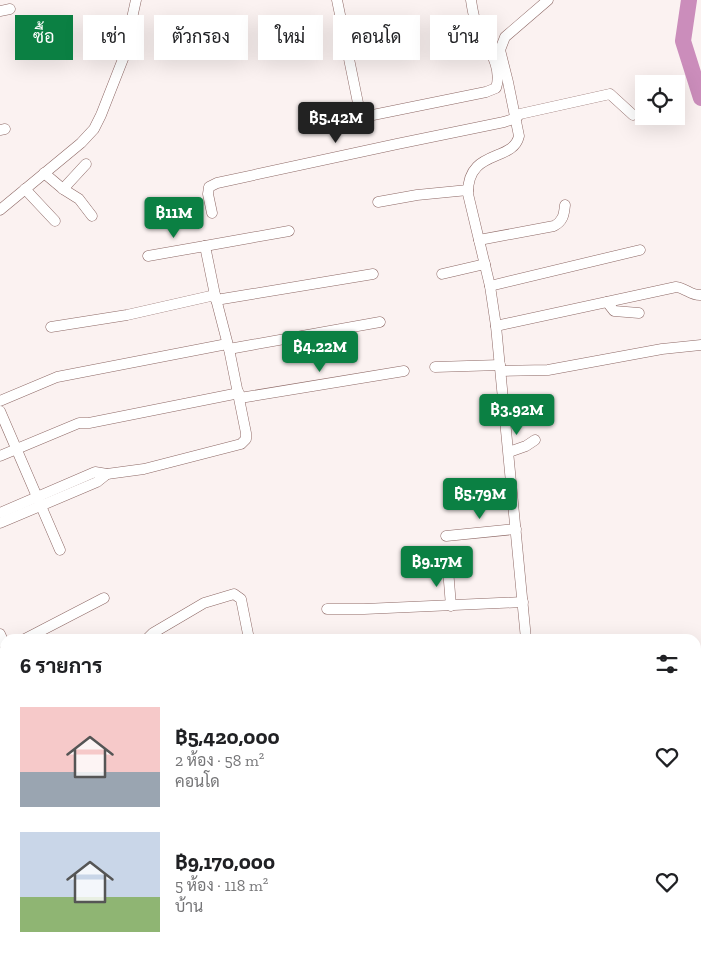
<!DOCTYPE html>
<html lang="th">
<head>
<meta charset="utf-8">
<style>
  body { margin:0; font-family:"Zilla Slab",Sarabun,serif; background:#f6f6f6; color:#202124; height:100vh; display:flex; flex-direction:column; font-size:19px; white-space:nowrap }
  * { box-sizing:border-box; margin:0 }
  p { font-size:16px; color:#757577 }
  .icon { flex:none; width:28px; height:28px; fill:none; stroke:currentColor; stroke-width:2; stroke-linecap:round; stroke-linejoin:round }
  .map { position:relative; flex:1; overflow:hidden }
  .drawer { position:absolute; left:0px; top:634px; width:701px; height:321px; display:flex; flex-direction:column; background:#fff; border-radius:15px 15px 0 0; box-shadow:0 5px 20px #0002 }
  .drawer>* { flex:none }
  .top-card { position:absolute; left:15px; top:15px; width:671px; height:45px; display:flex; gap:10px }
  .fabs { position:absolute; left:635px; top:75px; display:grid; gap:10px }
  .fabs a { display:grid; place-items:center; width:50px; height:50px; border-radius:0px; background:#fff; box-shadow:0 5px 20px #0002; font-size:25px }
  .price { position:absolute; translate:-50% -42px; padding:0 11px; border-radius:5px; background:#0b8043; color:#fff; font-size:16px; line-height:32px; filter:drop-shadow(0 1px 2px #0008) }
  .price::after { content:''; position:absolute; left:50%; top:30px; width:15px; height:11px; margin-left:-8px; background:inherit; clip-path:polygon(0 0,100% 0,50% 100%) }
  .price.active { background:#222; color:#fff }
  ul { padding:0; list-style:none }
  li { display:flex; align-items:center; gap:15px; height:125px; padding:0 20px }
  li span { display:grid; place-items:center; flex:none; width:140px; height:100px; border-radius:0px; color:#555 }
  li>.icon { margin-inline-start:auto }
  span .icon { width:60px; height:60px; fill:#fffc; stroke-width:1 }
  li b { font-size:21px }
  h2 { display:flex; justify-content:space-between; align-items:center; height:60px; padding:0 20px; font-size:21px }
  .tag { padding:0 18px; border-radius:0px; background:#fff; box-shadow:0 5px 20px #0002; font-size:18px; line-height:45px }
  .tag.active { background:#0b8043; color:#fff }
  .map>svg:first-child { display:block }
  .lines { fill:none; stroke-linecap:round; stroke-linejoin:round }
  .river { stroke:#cb8dbb; stroke-width:16 }
  .minor-casing { stroke:#8d6865; stroke-width:11 }
  .major-casing { stroke:#8d6865; stroke-width:14 }
  .minor { stroke:#fff; stroke-width:10 }
  .major { stroke:#fff; stroke-width:12 }
</style>
</head>
<body>
<div class="map">
<svg width="701" height="954" viewBox="0 0 701 954">
  <rect width="100%" height="100%" fill="#fbf2f1"/>
  <g class="lines">
    <path class="river" d="M 689,0 L 683,41 L 701,98"/>
    <defs>
      <g id="minor">
        <path d="M 337,0 L 358,103 L 362,113 L 368,116 L 486,92 L 496,88 C 504,64 482,41 475,20 C 473,13 472,7 471,0"/>
        <path d="M 0,11 L 10,9"/>
        <path d="M 0,130 L 5,129"/>
        <path d="M 44,173 L 63,189 L 79,199 L 92,216"/>
        <path d="M 25,189 L 55,221"/>
        <path d="M 63,189 L 86,164"/>
        <path d="M 378,202 L 417,195 L 468,190"/>
        <path d="M 0,210 L 81,143 L 94,129 L 101,115 L 123,59 L 136,0"/>
        <path d="M 212,213 L 208,194 L 209,187 L 217,183 L 397,144 L 504,122 L 516,118 L 520,114 L 610,94 L 633,115"/>
        <path d="M 479,240 L 554,226 C 563,221 564,215 565,205"/>
        <path d="M 148,256 L 205,246"/>
        <path d="M 442,274 L 485,264"/>
        <path d="M 490,286 L 640,250"/>
        <path d="M 215,295 L 205,246 L 289,231"/>
        <path d="M 216,300 L 373,274"/>
        <path d="M 607,302 L 614,311 L 639,313"/>
        <path d="M 496,326 L 676,287 C 686,288 691,296 701,295"/>
        <path d="M 229,349 L 380,322"/>
        <path d="M 435,367 L 500,365"/>
        <path d="M 501,371 L 548,370 L 662,349 L 701,345"/>
        <path d="M 240,398 L 404,371"/>
        <path d="M 0,401 L 57,377 L 227,344"/>
        <path d="M 0,411 L 60,550"/>
        <path d="M 509,452 L 526,446 L 535,440"/>
        <path d="M 0,456 L 79,423 L 89,423 L 239,393"/>
        <path d="M 0,513 L 95,472 L 107,474 L 144,469 L 241,444 L 246,439 L 246,433 L 229,349 L 215,295 L 127,315 L 51,327"/>
        <path d="M 0,523 L 97,482 L 107,474"/>
        <path d="M 446,536 L 516,529"/>
        <path d="M 448,569 L 451,606"/>
        <path d="M 327,609 L 364,609 L 523,602"/>
        <path d="M 0,634 L 5,645"/>
        <path d="M 25,639 L 104,598"/>
        <path d="M 147,639 L 153,633 L 204,603 L 234,594 L 241,599 L 249,639"/>
        <path d="M 526,639 L 496,326 L 490,286 L 468,194 C 467,148 513,163 519,136 L 508,82 L 500,50 L 505,37 L 548,0"/>
        <path d="M 696,704 L 701,704"/>
        <path d="M 696,806 L 701,805"/>
        <path d="M 0,873 L 5,895"/>
        <path d="M 57,950 L 57,954"/>
        <path d="M 69,950 L 70,954"/>
        <path d="M 232,950 L 233,954"/>
        <path d="M 2,954 L 5,950"/>
      </g>
      <g id="major">
        <path d="M 696,898 L 701,898"/>
        <path d="M 696,919 L 701,917"/>
        <path d="M 123,950 L 130,954"/>
        <path d="M 256,952 L 311,954"/>
        <path d="M 49,954 L 50,950"/>
        <path d="M 240,954 L 262,951"/>
        <path d="M 359,954 L 406,950"/>
        <path d="M 476,954 L 507,950"/>
        <path d="M 670,954 L 701,950"/>
      </g>
    </defs>
    <use href="#minor" class="minor-casing"/>
    <use href="#major" class="major-casing"/>
    <use href="#minor" class="minor"/>
    <use href="#major" class="major"/>
  </g>
</svg>
<div class="fabs">
<a><svg class="icon" aria-label="locate" viewBox="0 0 24 24"><circle cx="12" cy="12" r="6"/><path d="M12 2v4M12 18v4M2 12h4M18 12h4"/></svg></a>
</div>
<b class="price active" style="left:336px;top:144px">฿5.42M</b>
<b class="price" style="left:174px;top:239px">฿11M</b>
<b class="price" style="left:320px;top:373px">฿4.22M</b>
<b class="price" style="left:517px;top:436px">฿3.92M</b>
<b class="price" style="left:480px;top:520px">฿5.79M</b>
<b class="price" style="left:437px;top:588px">฿9.17M</b>
<div class="top-card">
<a class="tag active">ซื้อ</a>
<a class="tag">เช่า</a>
<a class="tag">ตัวกรอง</a>
<a class="tag">ใหม่</a>
<a class="tag">คอนโด</a>
<a class="tag">บ้าน</a>
</div>
<section class="drawer">
<h2>6 รายการ<svg class="icon" aria-label="filters" viewBox="0 0 24 24"><path d="M4 7h16M4 17h16"/><circle cx="9" cy="7" r="2"/><circle cx="15" cy="17" r="2"/></svg></h2>
<ul>
<li><span style="background:linear-gradient(#f6c9c9 65%,#9aa5b1 0)"><svg class="icon" aria-label="home" viewBox="0 0 24 24"><path d="M3 11l9-7 9 7M6 9v11h12V9"/></svg></span><div><b>฿5,420,000</b><p>2 ห้อง · 58 m²</p><p>คอนโด</p></div><svg class="icon" aria-label="heart" viewBox="0 0 24 24"><path d="M12 20l-8-8c-3-5 5-10 8-4 3-6 11-1 8 4z"/></svg></li>
<li><span style="background:linear-gradient(#c9d6e8 65%,#8fb573 0)"><svg class="icon" aria-label="home" viewBox="0 0 24 24"><path d="M3 11l9-7 9 7M6 9v11h12V9"/></svg></span><div><b>฿9,170,000</b><p>5 ห้อง · 118 m²</p><p>บ้าน</p></div><svg class="icon" aria-label="heart" viewBox="0 0 24 24"><path d="M12 20l-8-8c-3-5 5-10 8-4 3-6 11-1 8 4z"/></svg></li>
</ul>
</section>
</div>
</body>
</html>
